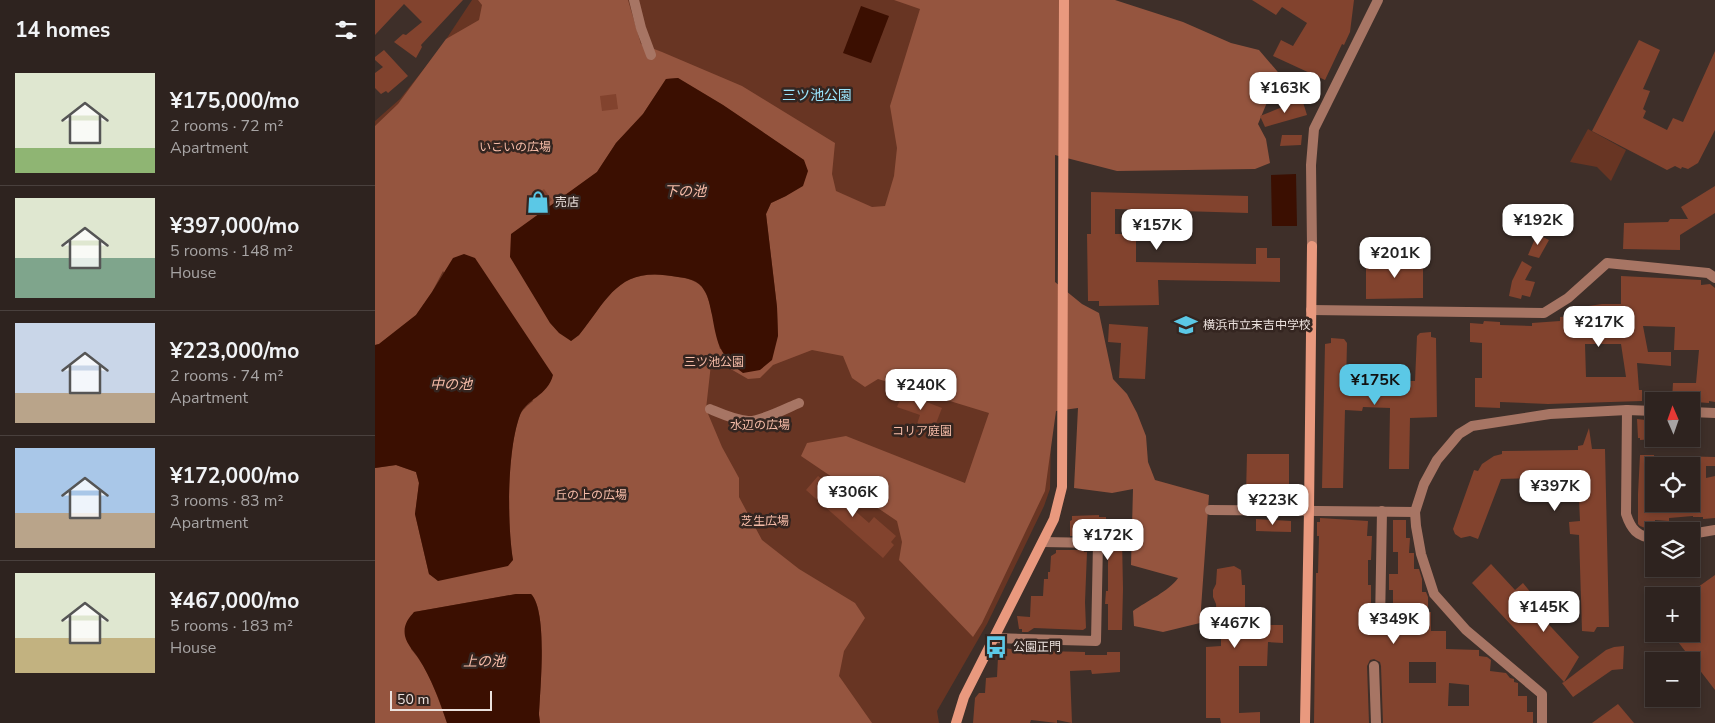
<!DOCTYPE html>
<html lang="en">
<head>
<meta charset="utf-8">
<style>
  body { margin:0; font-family:"Nunito Sans","Noto Sans JP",sans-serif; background:#362b28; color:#f1f3f6; height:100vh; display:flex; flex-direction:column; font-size:19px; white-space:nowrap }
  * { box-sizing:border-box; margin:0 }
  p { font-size:16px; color:#a7a4a4 }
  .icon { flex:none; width:28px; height:28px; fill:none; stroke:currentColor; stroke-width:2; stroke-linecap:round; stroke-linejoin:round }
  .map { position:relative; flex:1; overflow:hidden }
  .panel { display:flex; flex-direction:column; background:#2e231f; width:375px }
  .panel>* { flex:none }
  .needle { width:32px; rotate:358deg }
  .buttons { position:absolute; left:1270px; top:392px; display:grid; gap:10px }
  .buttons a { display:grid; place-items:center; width:55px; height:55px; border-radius:0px; background:#2e231f; box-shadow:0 2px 8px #0003,0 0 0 1px #49403d; font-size:25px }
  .scale { position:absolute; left:15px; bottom:12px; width:102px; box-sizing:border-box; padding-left:5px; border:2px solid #ebe1dd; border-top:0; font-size:14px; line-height:18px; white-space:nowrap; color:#ebe1dd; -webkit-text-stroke:4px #342520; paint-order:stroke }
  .price { position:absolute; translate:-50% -42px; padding:0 11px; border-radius:10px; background:#fff; color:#222; font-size:16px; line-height:32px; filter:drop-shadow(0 1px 2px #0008) }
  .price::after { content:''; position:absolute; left:50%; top:30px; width:15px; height:11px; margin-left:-8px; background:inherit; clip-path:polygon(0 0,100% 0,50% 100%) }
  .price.active { background:#5bc8e6; color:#111 }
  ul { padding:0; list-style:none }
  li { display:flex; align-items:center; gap:15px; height:125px; padding:0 15px }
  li+li { border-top:1px solid #49403d }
  li span { display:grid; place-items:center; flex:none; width:140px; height:100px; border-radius:0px; color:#555 }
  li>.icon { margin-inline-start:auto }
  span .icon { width:60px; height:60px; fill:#fffc; stroke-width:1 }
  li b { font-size:21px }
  h2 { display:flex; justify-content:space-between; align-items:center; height:60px; padding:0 15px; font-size:21px }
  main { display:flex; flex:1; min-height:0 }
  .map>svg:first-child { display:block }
  .green { fill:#683523 }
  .forest { fill:#95553f; fill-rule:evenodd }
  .water { fill:#3b0f01 }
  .building { fill:#82432e; fill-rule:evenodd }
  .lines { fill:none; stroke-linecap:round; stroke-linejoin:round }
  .street { stroke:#a77564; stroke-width:10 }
  .secondary { stroke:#e9997e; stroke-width:10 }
  .labels { text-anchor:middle; stroke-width:5; stroke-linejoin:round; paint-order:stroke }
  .park-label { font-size:12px; fill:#f6bca8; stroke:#342520 }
  .poi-label { font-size:12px; fill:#ebe1dd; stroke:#342520; text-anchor:start }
  .neighbourhood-label { font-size:14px; fill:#9be5fc; stroke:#342520 }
  .water-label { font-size:14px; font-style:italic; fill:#f8bda9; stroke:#342520 }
</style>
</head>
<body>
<main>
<section class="panel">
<h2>14 homes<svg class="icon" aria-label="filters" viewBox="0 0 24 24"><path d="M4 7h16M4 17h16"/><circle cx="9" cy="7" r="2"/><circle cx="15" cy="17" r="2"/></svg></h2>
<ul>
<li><span style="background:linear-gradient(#dfe7d0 75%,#8fb573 0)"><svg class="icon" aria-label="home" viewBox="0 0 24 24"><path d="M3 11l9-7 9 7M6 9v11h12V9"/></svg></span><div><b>¥175,000/mo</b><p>2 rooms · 72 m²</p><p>Apartment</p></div></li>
<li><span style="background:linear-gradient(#dfe7d0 60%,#7fa58c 0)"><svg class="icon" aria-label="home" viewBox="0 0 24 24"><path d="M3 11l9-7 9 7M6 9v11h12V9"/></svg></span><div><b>¥397,000/mo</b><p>5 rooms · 148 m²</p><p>House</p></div></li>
<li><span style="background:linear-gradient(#c9d6e8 70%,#b9a48a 0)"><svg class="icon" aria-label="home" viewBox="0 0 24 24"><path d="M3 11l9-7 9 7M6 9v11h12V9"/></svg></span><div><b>¥223,000/mo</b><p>2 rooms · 74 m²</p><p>Apartment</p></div></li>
<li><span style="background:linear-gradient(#a9c7e8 65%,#b9a48a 0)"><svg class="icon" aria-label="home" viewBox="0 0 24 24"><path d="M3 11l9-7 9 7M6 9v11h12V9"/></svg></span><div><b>¥172,000/mo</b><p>3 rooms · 83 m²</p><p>Apartment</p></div></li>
<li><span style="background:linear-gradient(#dfe7d0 65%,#c2b280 0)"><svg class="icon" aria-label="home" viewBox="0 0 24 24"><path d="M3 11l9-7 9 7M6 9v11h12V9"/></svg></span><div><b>¥467,000/mo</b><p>5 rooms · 183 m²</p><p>House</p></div></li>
</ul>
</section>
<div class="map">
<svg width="1340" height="723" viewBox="0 0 1340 723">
  <rect width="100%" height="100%" fill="#3e2f29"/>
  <g class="green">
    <path d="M 97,0 L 677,0 L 677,376 L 675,489 L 669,506 L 612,624 L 562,711 L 564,723 L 0,723 L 0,121 L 25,99 L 64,50 Z"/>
    <path d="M 1213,129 L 1251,150 L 1236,181 L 1222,167 L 1195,162 Z"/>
  </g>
  <path class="forest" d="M 103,0 L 253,0 L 266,44 L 287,52 L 367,86 L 460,143 L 457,174 L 461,191 L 497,207 L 510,206 L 519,176 L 522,148 L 515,106 L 545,9 L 519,0 L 740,0 L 808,22 L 856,43 L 884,50 L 908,78 L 908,91 L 893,100 L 883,124 L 891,139 L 895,163 L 880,169 L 742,171 L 680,155 L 680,282 L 707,304 L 724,313 L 738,379 L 752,394 L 762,413 L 771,436 L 773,462 L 780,480 L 834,495 L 825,623 L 788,632 L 759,626 L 758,611 C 772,601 794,591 803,578 L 756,565 L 758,489 L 737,493 L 699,488 L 703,408 L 681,411 L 670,491 L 607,623 L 598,637 L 524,560 L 527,542 L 522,521 L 426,456 L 432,443 L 471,436 L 590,483 L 614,413 L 503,379 L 490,387 L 477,378 L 468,356 L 437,350 L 398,365 L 385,378 L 373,379 L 347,364 L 336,364 L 331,409 L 347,447 L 364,478 L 364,497 L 387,540 L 424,569 L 480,603 L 490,618 L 469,651 L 464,676 L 497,723 L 165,723 L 164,715 C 165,689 173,611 156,594 L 141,594 L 39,612 L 36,649 C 54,669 63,698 72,723 L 0,723 L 0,468 L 21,465 L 41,472 L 44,483 L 40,514 L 54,574 L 64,580 L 138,560 C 132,523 132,450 145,415 C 147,410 153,405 158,401 L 68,271 L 57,292 L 41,315 L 4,344 L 0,345 L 0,126 L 23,104 L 71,39 L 104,20 L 107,5 ZM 303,78 L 348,105 L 429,160 L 411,196 L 396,203 L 391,214 L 402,307 L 403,336 L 345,349 C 341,333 337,303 329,290 C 324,281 312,278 303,277 C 244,265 235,296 204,335 L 196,341 L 136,235 L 222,172 L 241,143 L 268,114 L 291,79 Z"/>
  <g class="water">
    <path d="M 486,6 L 514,16 L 496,63 L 468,53 Z"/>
    <path d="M 303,78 L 348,105 L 429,160 L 433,171 L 428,186 L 411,196 L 396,203 L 391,214 L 402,307 L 403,336 L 397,360 L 385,370 L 368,373 C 344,355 342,343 337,315 C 335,307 334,297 329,290 C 324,280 312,278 303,277 C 244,265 235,296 204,335 L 196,341 L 184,333 L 175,323 L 135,257 L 136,234 L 222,172 L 241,143 L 268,114 L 291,79 Z"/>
    <path d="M 921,174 L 922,226 L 897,226 L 896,175 Z"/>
    <path d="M 89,254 L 100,258 L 178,375 C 173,396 151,399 145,415 C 132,450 132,523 138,560 L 133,566 L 63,581 L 54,574 L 40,514 L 44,483 L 41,472 L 21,465 L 0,468 L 0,345 L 4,344 L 41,315 L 57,292 L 78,258 Z"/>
    <path d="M 141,594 L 156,594 C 173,612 165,689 164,715 L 165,723 L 72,723 C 65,701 56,678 44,659 C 39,651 32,645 30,636 C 28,625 33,619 39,612 Z"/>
  </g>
  <g class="building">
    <path d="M 0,0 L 88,0 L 46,45 L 47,47 L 41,58 L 19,42 L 28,34 L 31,35 L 47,22 L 29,4 L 0,35 Z"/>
    <path d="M 877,0 L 979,0 L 975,32 L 969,45 L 967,44 L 950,80 L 898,56 L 906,40 L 918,46 L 932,23 L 907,7 L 901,15 Z"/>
    <path d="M 1264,40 L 1285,50 L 1268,89 L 1275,91 L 1268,109 L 1271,111 L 1268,118 L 1292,130 L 1298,118 L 1308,122 L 1340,51 L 1340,130 L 1323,163 L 1313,169 L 1307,167 L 1306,169 L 1300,166 L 1292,170 L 1217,131 Z"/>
    <path d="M 9,50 L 33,76 L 13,93 L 11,91 L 6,94 L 0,88 L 0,73 L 8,67 L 0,60 L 0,57 Z"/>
    <path d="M 241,94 L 243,109 L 227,111 L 225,96 Z"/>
    <path d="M 927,99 L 932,115 L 890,127 L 885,116 Z"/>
    <path d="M 907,135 L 927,135 L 926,145 L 905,146 Z"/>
    <path d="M 1340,186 L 1340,213 L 1305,235 L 1305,250 L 1248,249 L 1249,223 L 1293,222 L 1295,219 L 1313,219 L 1306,207 Z"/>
    <path d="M 169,189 L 177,200 L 160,213 L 152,202 Z"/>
    <path d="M 716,192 L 873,196 L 873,213 L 740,209 L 740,234 L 761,234 L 761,262 L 881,264 L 881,248 L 892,248 L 892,258 L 905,258 L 905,282 L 783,280 L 784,305 L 724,306 L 724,301 L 713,301 L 712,234 L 716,234 Z"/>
    <path d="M 1162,234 L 1174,240 L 1164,258 L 1153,255 Z"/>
    <path d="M 1048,260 L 1048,298 L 991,299 L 991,261 Z"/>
    <path d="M 1147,261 L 1157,267 L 1150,280 L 1160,282 L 1155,297 L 1147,295 L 1146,299 L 1134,296 L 1137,281 Z"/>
    <path d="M 1246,276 L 1326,280 L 1326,285 L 1335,284 L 1340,288 L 1340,402 L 1334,401 L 1334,403 L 1320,402 L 1321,399 L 1297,399 L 1298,383 L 1321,383 L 1324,350 L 1299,350 L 1300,327 L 1268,326 L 1273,352 L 1296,352 L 1296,366 L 1262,363 L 1264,390 L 1267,390 L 1267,401 L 1173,404 L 1125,402 L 1125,408 L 1100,407 L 1100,378 L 1107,378 L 1107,343 L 1095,342 L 1095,323 L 1108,324 L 1109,321 L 1125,322 L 1125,325 L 1157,326 L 1157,323 L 1185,321 L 1185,317 L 1199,316 L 1200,308 L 1227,304 L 1246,304 ZM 1210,344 L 1246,344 L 1251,377 L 1211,377 Z"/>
    <path d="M 734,324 L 773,327 L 770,379 L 744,378 L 746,343 L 733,342 Z"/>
    <path d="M 1056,332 L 1056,337 L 1061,338 L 1062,417 L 1035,418 L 1034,469 L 1014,469 L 1015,408 L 988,407 L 987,411 L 970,410 L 968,488 L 947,488 L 950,344 L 956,343 L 956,338 L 969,339 L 972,343 L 971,384 L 988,383 L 988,392 L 1019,391 L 1020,381 L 1040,381 L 1042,336 L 1045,333 Z"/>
    <path d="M 528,393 L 567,408 L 558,431 L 542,424 L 545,415 L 522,407 Z"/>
    <path d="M 1262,419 L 1279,421 L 1279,439 L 1265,440 L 1265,438 L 1263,438 Z"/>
    <path d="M 1214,428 L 1217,449 L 1230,449 L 1234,627 L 1222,627 L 1219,632 L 1207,631 L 1204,535 L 1195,534 L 1194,522 L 1205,521 L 1203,477 L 1126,479 L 1103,539 L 1095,536 L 1086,538 L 1080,534 L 1078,529 L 1099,470 L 1103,471 L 1107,464 L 1119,456 L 1127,454 L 1127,451 L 1203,450 L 1203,446 L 1208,445 Z"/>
    <path d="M 872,454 L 914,454 L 914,494 L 871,494 Z"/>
    <path d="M 1265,455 L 1279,455 L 1279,504 L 1317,504 L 1316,466 L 1301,466 L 1301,456 L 1340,457 L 1340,466 L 1331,466 L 1331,478 L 1340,476 L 1340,518 L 1328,519 L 1328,517 L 1318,517 L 1318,516 L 1294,518 L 1294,521 L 1280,520 L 1280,527 L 1275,530 L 1265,526 L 1263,524 L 1263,494 Z"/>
    <path d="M 443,476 L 456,486 L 454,488 L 494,523 L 499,517 L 521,536 L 516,542 L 519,545 L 508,558 L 431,490 Z"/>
    <path d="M 724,515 L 724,517 L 731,517 L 731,520 L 746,519 L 747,525 L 750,525 L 749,539 L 747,539 L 748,589 L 747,630 L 733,630 L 733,604 L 730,604 L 731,591 L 733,591 L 733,532 L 710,531 L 710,536 L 695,536 L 695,521 L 697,520 L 697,516 Z"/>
    <path d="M 945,518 L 993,521 L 992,536 L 997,536 L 996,560 L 993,560 L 993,585 L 996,585 L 996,610 L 993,610 L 993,634 L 1015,634 L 1016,618 L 1018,618 L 1018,590 L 1014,590 L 1014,574 L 1023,574 L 1023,552 L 1018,552 L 1018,520 L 1031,520 L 1031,538 L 1035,538 L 1034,553 L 1039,553 L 1039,569 L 1044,569 L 1047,579 L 1047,592 L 1051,592 L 1053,597 L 1053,612 L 1056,612 L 1056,631 L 1071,631 L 1071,649 L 1104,650 L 1104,656 L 1112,657 L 1116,660 L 1115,671 L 1131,673 L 1135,678 L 1139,679 L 1139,682 L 1143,683 L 1143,696 L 1152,696 L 1152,712 L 1158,712 L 1158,723 L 1008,723 L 1006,666 L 1005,662 L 999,659 L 995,660 L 992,666 L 994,723 L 939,723 L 941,573 L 943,573 L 944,536 L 942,536 L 942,522 L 945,522 ZM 1034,662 L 1061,662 L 1061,683 L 1034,683 ZM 1074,683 L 1094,685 L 1094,706 L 1073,706 Z"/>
    <path d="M 881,519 L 916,521 L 916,532 L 881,531 Z"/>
    <path d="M 681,550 L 709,550 L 709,552 L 712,552 L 710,602 L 711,628 L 708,630 L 659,628 L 653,632 L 647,632 L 647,629 L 644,629 L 642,616 L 655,617 L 656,596 L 668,596 L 669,579 L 673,579 L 673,572 L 675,572 L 676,556 L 681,553 Z"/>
    <path d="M 1116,564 L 1140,590 L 1148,583 L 1157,594 L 1151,600 L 1204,657 L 1189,682 L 1231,650 L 1239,647 L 1249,646 L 1248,669 L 1237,670 L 1198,697 L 1187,683 L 1189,682 L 1097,583 Z"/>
    <path d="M 859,566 L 866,570 L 867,585 L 870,585 L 870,614 L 882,616 L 882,625 L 908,625 L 908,643 L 893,642 L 892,666 L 864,666 L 864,713 L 885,712 L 885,723 L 846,723 L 845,718 L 831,718 L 831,647 L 846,646 L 846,619 L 842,620 L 841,604 L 838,597 L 838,590 L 841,584 L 842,569 Z"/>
    <path d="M 1340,575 L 1340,690 L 1297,634 L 1316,634 L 1316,592 Z"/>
    <path d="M 629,648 L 648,651 L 648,648 L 669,649 L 669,651 L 710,652 L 710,655 L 732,655 L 732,652 L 745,652 L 745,672 L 717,674 L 716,670 L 695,671 L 697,723 L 682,720 L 682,723 L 656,720 L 655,723 L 598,723 L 600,698 L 604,693 L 610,693 L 611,678 L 622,677 L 623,657 L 629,657 Z"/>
    <path d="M 1243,704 L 1259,723 L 1217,723 Z"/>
  </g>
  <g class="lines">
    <g class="street">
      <path d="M 259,0 L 266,28 L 276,55"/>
      <path d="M 937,246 L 936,165 L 939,129 L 1003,0"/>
      <path d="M 936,310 L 1169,313 L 1193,298 L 1232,263 L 1333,273 L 1340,278"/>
      <path d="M 335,409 C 347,414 360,420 373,421 C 385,422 412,408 424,403"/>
      <path d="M 1252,410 L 1251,514 C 1256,529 1262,537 1279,538"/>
      <path d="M 1316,412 L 1340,413"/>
      <path d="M 835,510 L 1040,512"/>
      <path d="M 1316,534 L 1340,530"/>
      <path d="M 1005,623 L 1007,511"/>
      <path d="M 619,638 L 721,641 L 723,543 L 668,542"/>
      <path d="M 999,666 L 1001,723"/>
      <path d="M 1167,723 L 1167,694 L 1091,630 L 1059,594 L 1046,554 L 1041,526 L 1040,512 L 1049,484 L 1062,460 L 1084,434 L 1097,426 L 1175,414 L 1252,410 L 1279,411"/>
    </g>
    <g class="secondary">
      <path d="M 581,723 L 589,697 L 679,519 L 687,487 L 689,0"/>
      <path d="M 930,723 L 934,510 L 937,246"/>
    </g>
  </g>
  <defs>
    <symbol id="shop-bare" viewBox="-9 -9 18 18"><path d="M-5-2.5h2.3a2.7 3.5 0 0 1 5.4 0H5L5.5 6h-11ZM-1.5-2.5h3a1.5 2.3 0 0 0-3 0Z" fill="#5bc8e6" stroke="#342520" stroke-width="2.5" paint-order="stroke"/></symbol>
    <symbol id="school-bare" viewBox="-9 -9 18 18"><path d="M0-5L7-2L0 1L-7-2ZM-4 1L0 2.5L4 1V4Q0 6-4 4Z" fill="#5bc8e6" stroke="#342520" stroke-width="2.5" paint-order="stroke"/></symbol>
    <symbol id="bus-bare" viewBox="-9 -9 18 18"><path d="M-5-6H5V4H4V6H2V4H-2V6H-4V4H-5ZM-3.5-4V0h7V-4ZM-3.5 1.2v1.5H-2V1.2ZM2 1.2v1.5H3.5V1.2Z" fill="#5bc8e6" stroke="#342520" stroke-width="2.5" paint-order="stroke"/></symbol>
  </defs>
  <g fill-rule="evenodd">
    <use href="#shop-bare" x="147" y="186" width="32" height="32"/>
    <use href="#school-bare" x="795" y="309" width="32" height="32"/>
    <use href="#bus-bare" x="605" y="631" width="32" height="32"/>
  </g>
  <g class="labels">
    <g class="park-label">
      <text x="140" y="151">いこいの広場</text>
      <text x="339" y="366">三ツ池公園</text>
      <text x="385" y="429">水辺の広場</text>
      <text x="547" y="435">コリア庭園</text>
      <text x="216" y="499">丘の上の広場</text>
      <text x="390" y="525">芝生広場</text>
    </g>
    <g class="poi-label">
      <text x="180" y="206">売店</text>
      <text x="828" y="329">横浜市立末吉中学校</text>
      <text x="638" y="651">公園正門</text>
    </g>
    <g class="neighbourhood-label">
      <text x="442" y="100">三ツ池公園</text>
    </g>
    <g class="water-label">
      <text x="310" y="196">下の池</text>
      <text x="76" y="389">中の池</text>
      <text x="109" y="666">上の池</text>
    </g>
  </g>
</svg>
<div class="buttons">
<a><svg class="needle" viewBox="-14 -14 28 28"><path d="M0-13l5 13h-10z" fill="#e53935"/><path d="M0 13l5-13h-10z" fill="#a7a4a4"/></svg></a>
<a><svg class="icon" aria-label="locate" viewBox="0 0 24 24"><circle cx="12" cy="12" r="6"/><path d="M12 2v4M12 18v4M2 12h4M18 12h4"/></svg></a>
<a><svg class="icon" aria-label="layers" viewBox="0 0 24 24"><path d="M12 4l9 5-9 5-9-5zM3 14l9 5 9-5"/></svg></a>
<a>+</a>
<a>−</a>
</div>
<div class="scale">50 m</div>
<b class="price" style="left:910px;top:114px">¥163K</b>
<b class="price" style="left:1163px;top:246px">¥192K</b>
<b class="price" style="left:782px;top:251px">¥157K</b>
<b class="price" style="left:1020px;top:279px">¥201K</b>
<b class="price" style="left:1224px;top:348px">¥217K</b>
<b class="price active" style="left:1000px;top:406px">¥175K</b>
<b class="price" style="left:546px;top:411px">¥240K</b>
<b class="price" style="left:1180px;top:512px">¥397K</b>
<b class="price" style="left:478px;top:518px">¥306K</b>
<b class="price" style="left:898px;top:526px">¥223K</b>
<b class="price" style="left:733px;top:561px">¥172K</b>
<b class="price" style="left:1169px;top:633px">¥145K</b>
<b class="price" style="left:1019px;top:645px">¥349K</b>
<b class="price" style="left:860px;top:649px">¥467K</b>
</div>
</main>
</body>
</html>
